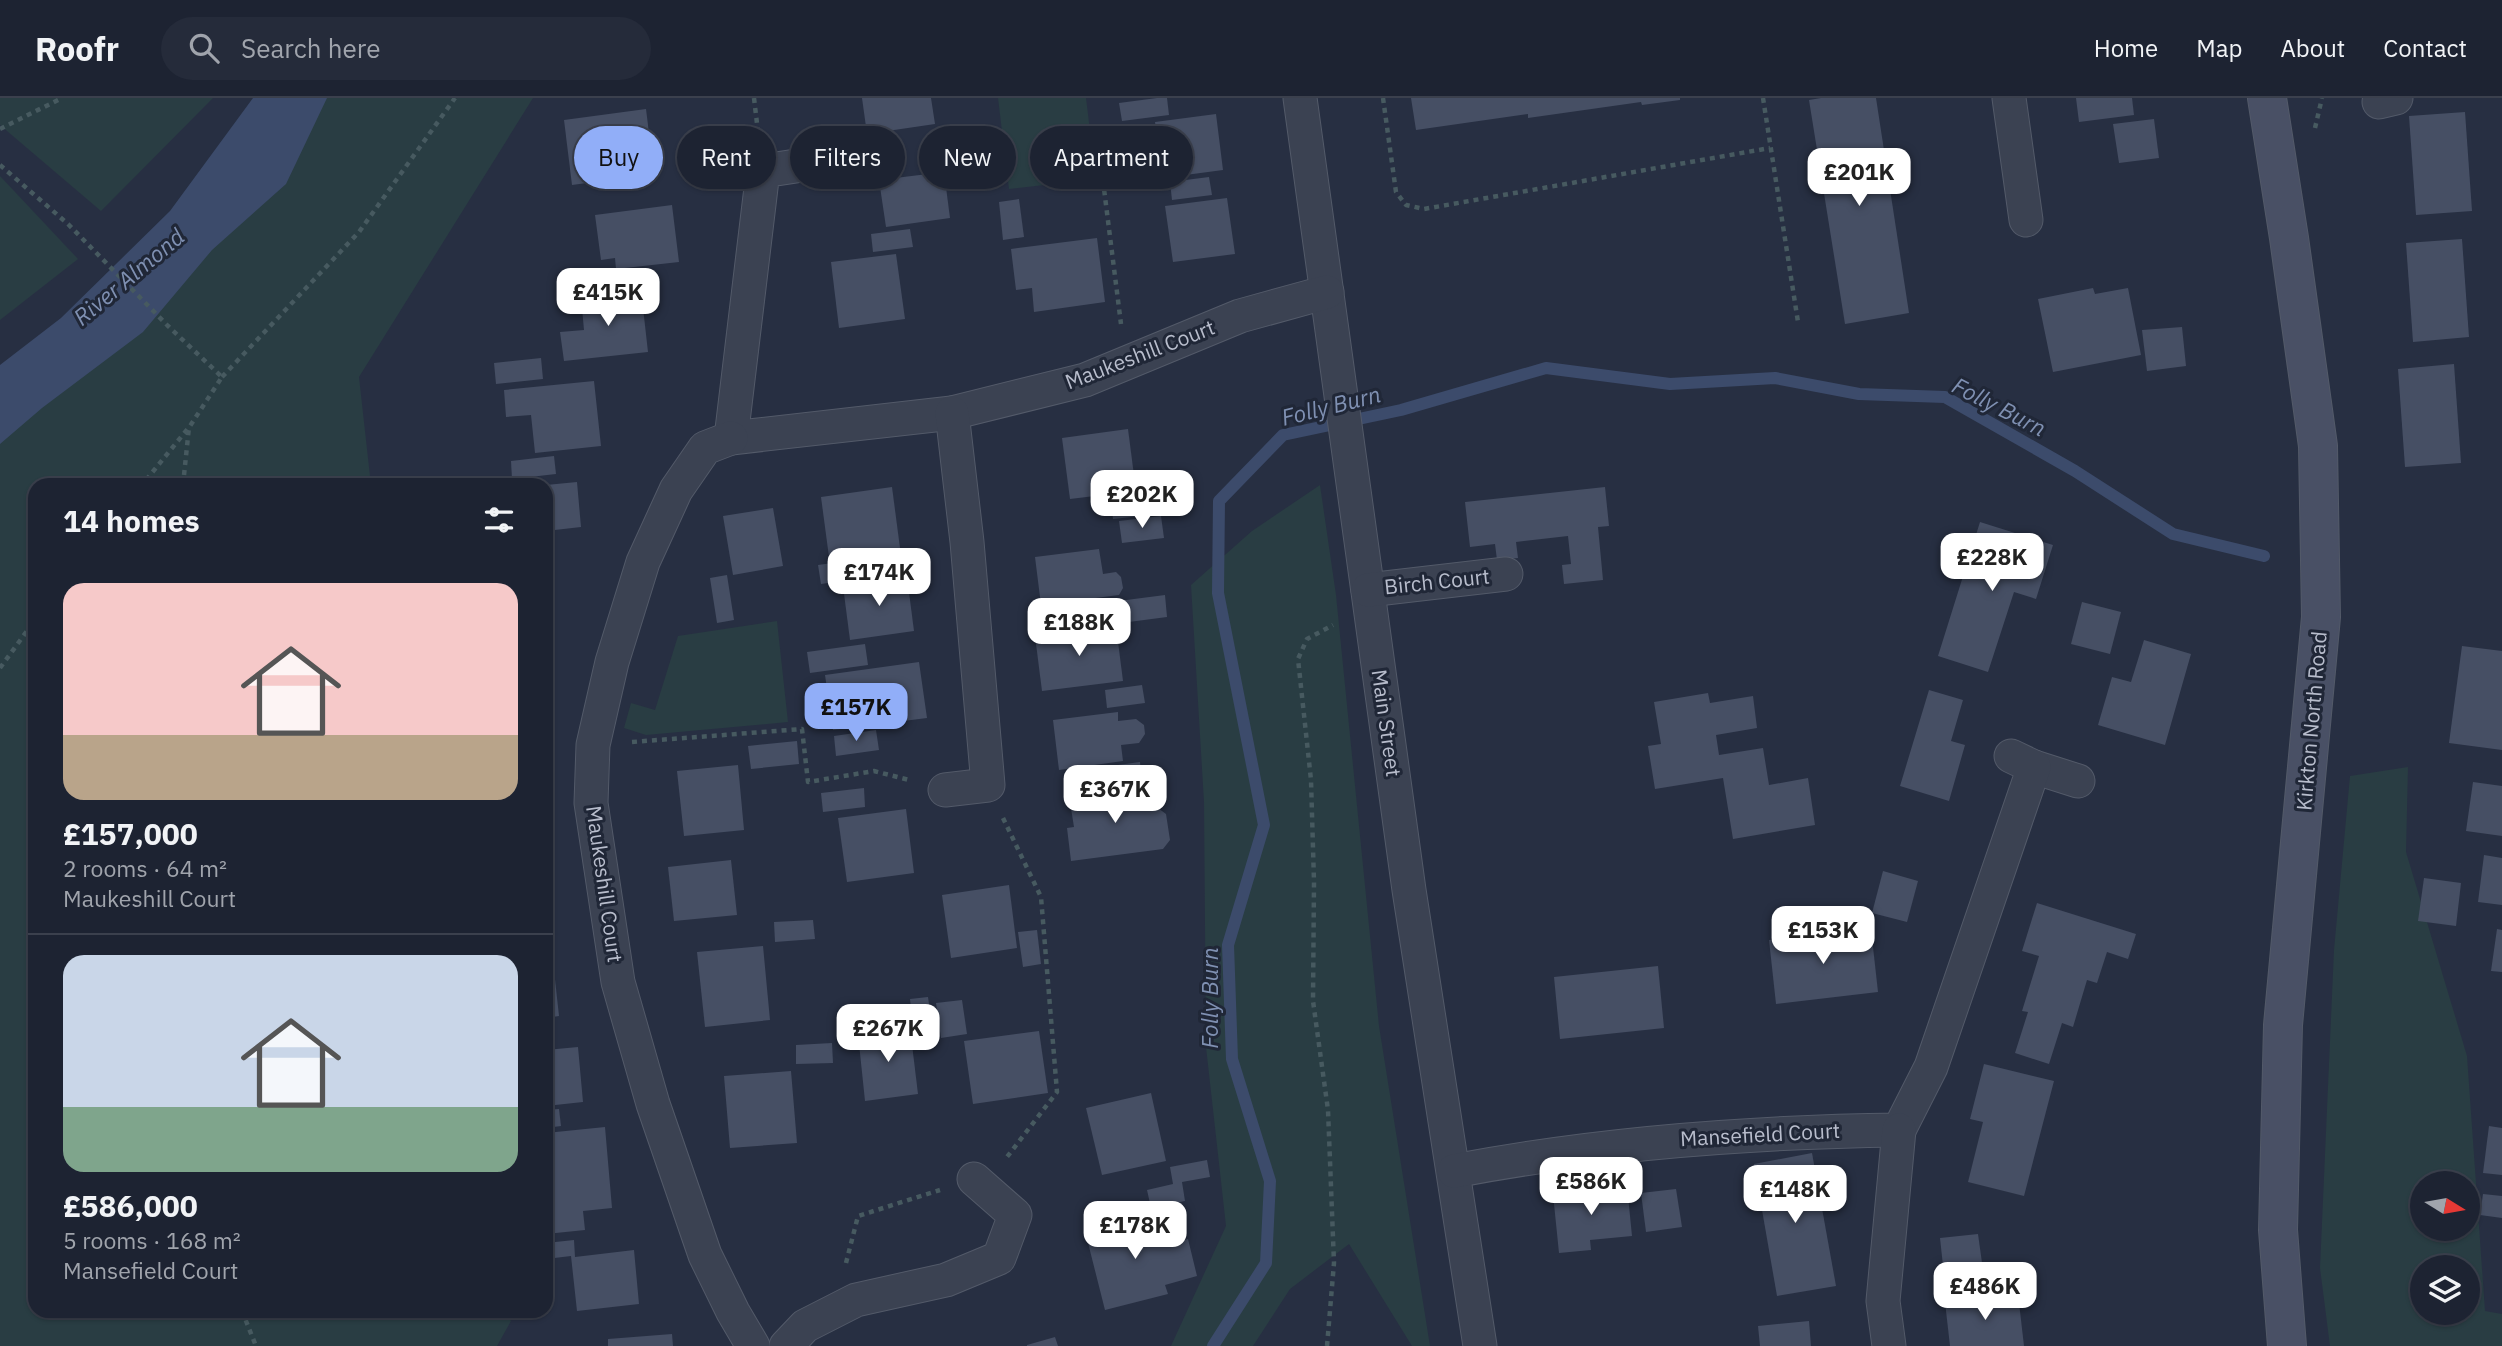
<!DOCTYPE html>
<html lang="en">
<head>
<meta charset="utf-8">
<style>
  body { margin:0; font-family:"IBM Plex Sans",sans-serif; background:#252b3a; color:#f1f3f6; height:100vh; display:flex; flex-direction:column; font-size:26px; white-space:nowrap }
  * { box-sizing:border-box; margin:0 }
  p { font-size:23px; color:#a0a4ac }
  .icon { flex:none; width:38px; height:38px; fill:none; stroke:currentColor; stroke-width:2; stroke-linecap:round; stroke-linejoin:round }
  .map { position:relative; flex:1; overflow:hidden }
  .drawer { position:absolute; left:28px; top:380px; width:525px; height:840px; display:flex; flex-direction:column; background:#1d2332; border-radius:21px; box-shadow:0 2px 5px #0004,0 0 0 2px #3b404d }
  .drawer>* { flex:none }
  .banner { position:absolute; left:574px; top:28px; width:665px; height:63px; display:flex; gap:14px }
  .needle { width:46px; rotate:101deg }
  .buttons { position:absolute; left:2410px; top:1073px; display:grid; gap:14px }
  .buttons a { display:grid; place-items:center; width:70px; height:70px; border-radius:50%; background:#1d2332; box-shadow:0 2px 5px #0004,0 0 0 2px #3b404d; font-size:35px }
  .price { position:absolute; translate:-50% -60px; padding:0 16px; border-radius:14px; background:#fff; color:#222; font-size:23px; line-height:46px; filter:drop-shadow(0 2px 4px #0008) }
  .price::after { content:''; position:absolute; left:50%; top:42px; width:21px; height:16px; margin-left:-10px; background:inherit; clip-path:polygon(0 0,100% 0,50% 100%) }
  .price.on { background:#91aef8; color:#111 }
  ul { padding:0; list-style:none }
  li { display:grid; align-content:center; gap:14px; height:371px; padding:0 35px }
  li+li { border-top:2px solid #3b404d }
  li span { display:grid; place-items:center; height:217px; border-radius:21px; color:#555 }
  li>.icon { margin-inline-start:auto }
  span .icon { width:126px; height:126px; fill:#fffc; stroke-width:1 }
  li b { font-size:30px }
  h2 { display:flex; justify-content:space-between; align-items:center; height:84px; padding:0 35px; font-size:30px }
  .tag { padding:0 24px; border-radius:32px; background:#1d2332; box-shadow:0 2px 5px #0004,0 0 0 2px #3b404d; font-size:24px; line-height:63px }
  .tag.on { background:#91aef8; color:#111 }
  header { display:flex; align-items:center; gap:42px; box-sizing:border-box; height:98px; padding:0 35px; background:#1d2332; border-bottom:2px solid #3b404d }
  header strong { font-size:33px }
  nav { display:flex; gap:38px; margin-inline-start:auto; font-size:24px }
  .search { width:490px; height:63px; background:#252b3a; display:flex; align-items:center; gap:18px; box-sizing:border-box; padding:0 24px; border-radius:38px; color:#a0a4ac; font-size:26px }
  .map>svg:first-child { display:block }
  .green { fill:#293d43; fill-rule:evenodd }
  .water { fill:#3c4b6b }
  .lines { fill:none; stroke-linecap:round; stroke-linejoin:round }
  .stream { stroke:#3c4b6b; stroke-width:12 }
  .building { fill:#464f64 }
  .minor-casing { stroke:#535a69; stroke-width:35 }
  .secondary-casing { stroke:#535a69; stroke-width:40 }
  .path { stroke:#475a60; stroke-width:4.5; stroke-dasharray:5 5; stroke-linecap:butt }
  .minor { stroke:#3b4252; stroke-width:33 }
  .secondary { stroke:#495065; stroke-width:38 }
  .labels { text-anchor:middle; stroke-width:6; stroke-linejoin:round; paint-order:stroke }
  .street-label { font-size:21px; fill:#b8bdcc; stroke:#202737 }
  .water-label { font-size:23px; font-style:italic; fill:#7f90b2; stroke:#202737 }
</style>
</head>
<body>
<header>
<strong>Roofr</strong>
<div class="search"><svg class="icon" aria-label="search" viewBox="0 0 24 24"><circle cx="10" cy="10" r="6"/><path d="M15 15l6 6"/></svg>Search here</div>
<nav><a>Home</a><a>Map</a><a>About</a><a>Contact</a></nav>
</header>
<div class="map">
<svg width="2502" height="1248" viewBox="0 0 2502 1248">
  <rect width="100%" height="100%" fill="#272f42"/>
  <g class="green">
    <path d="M 0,0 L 213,0 L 101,113 L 0,27 Z"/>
    <path d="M 319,0 L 533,0 L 359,279 L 371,387 L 35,387 L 35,1213 L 504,1213 L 511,1223 L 497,1248 L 0,1248 L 0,326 Z"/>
    <path d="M 998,0 L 1086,0 L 1096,81 L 1009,91 Z"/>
    <path d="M 0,78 L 78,161 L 0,222 Z"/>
    <path d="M 1320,387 L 1336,497 L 1379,928 L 1430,1248 L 1412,1248 L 1349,1146 L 1290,1191 L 1253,1248 L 1171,1248 L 1226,1128 L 1206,949 L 1204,704 L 1191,487 L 1252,433 Z"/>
    <path d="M 777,523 L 788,624 L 646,637 L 624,630 L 631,605 L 655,612 L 678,538 Z"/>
    <path d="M 2408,669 L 2406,754 L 2467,958 L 2485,1213 L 2502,1216 L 2502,1248 L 2330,1248 L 2320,1170 L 2334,852 L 2350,678 ZM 2422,1085 L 2468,1085 L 2468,1130 L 2422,1130 ZM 2422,1169 L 2468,1169 L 2468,1214 L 2422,1214 Z"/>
  </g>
  <path class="water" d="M 253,0 L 327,0 L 286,86 L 212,152 L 143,234 L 42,310 L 0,346 L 0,267 L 61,220 L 170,113 Z"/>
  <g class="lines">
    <path class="stream" d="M 1213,1248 L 1266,1165 L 1270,1083 L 1232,961 L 1228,847 L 1264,727 L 1218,495 L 1219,403 L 1283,337 L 1401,312 L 1546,270 L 1670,286 L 1775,280 L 1859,296 L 1945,299 L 2075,373 L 2173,436 L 2264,458"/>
  </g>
  <g class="building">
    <path d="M 862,0 L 931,0 L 935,26 L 867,36 Z"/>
    <path d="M 1157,0 L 1167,0 L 1169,17 L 1122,23 L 1119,5 Z"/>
    <path d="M 1411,0 L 1680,0 L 1680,2 L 1642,7 L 1641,4 L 1528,20 L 1528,16 L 1416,32 Z"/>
    <path d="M 1821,0 L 1876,0 L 1909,215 L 1845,226 L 1809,2 Z"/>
    <path d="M 2076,0 L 2132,0 L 2134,17 L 2079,24 Z"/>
    <path d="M 646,11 L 654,76 L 572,87 L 564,22 Z"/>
    <path d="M 2465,14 L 2472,113 L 2416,117 L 2409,18 Z"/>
    <path d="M 1216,16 L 1223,72 L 1163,80 L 1155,24 Z"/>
    <path d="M 2154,21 L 2159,60 L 2119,65 L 2113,26 Z"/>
    <path d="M 972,26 L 977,63 L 942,68 L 937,31 Z"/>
    <path d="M 944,74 L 950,120 L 886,129 L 879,82 Z"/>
    <path d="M 1209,79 L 1212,97 L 1172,102 L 1170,84 Z"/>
    <path d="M 1227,100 L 1235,156 L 1173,164 L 1165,108 Z"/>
    <path d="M 1019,101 L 1024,139 L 1003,142 L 999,104 Z"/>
    <path d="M 672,107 L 679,164 L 616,171 L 615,160 L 601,162 L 595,117 Z"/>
    <path d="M 910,131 L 913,149 L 873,154 L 871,136 Z"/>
    <path d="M 1097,140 L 1105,204 L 1034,214 L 1032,190 L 1016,192 L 1011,151 Z"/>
    <path d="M 2462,141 L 2469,239 L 2413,244 L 2406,145 Z"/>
    <path d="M 896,156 L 905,221 L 839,230 L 831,164 Z"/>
    <path d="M 620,176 L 621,193 L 584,197 L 582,180 Z"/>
    <path d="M 2093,190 L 2095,196 L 2128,190 L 2141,257 L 2053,274 L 2038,201 Z"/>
    <path d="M 641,192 L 648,254 L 564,263 L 560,234 L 584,232 L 581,199 Z"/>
    <path d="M 2182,229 L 2186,268 L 2147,273 L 2142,232 Z"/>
    <path d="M 541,260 L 543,281 L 496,286 L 494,265 Z"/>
    <path d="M 2454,266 L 2461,365 L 2405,369 L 2398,271 Z"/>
    <path d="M 594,283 L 601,348 L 535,355 L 531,317 L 506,319 L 504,292 Z"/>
    <path d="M 1128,331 L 1136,393 L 1070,401 L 1062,340 Z"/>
    <path d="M 554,358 L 556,376 L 512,381 L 511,363 Z"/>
    <path d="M 577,384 L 581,429 L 546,433 L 546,387 Z"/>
    <path d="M 892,389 L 900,450 L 829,459 L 821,399 Z"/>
    <path d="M 1605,389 L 1609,428 L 1598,429 L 1603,482 L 1564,486 L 1562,467 L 1571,466 L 1568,438 L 1516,444 L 1518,460 L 1497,462 L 1495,446 L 1470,449 L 1465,404 Z"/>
    <path d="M 1148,398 L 1150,417 L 1113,421 L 1111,403 Z"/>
    <path d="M 773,410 L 783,468 L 733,477 L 723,418 Z"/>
    <path d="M 1161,418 L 1164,440 L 1122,445 L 1119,423 Z"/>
    <path d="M 1980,424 L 2053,447 L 2036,501 L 2014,494 L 1988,574 L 1938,558 Z"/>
    <path d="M 1099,451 L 1103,476 L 1116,474 L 1121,479 L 1123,490 L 1119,497 L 1041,507 L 1035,459 Z"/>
    <path d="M 861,461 L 863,480 L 821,486 L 818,467 Z"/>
    <path d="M 727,477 L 734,522 L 717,525 L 710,480 Z"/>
    <path d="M 907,479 L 914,533 L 850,542 L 843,488 Z"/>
    <path d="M 1165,497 L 1167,519 L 1106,527 L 1103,505 Z"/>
    <path d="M 2082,504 L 2121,514 L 2110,556 L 2071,546 Z"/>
    <path d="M 1116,528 L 1123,583 L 1042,593 L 1035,538 Z"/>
    <path d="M 2144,542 L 2191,556 L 2165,647 L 2098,627 L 2112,579 L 2131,584 Z"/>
    <path d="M 865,546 L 868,567 L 810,575 L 807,554 Z"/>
    <path d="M 2462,548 L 2502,553 L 2502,652 L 2449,645 Z"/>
    <path d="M 919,564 L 927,620 L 833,632 L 825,577 Z"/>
    <path d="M 1142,587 L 1145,605 L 1107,610 L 1105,592 Z"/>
    <path d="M 1929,592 L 1963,602 L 1951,643 L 1965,647 L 1949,703 L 1900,688 Z"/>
    <path d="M 1708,595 L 1710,605 L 1753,598 L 1757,630 L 1716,637 L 1719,657 L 1763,650 L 1769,687 L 1808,680 L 1815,727 L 1733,741 L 1723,680 L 1655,691 L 1648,648 L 1661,646 L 1654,604 Z"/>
    <path d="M 1118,614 L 1118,623 L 1136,621 L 1144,627 L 1145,636 L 1139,645 L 1121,647 L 1123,663 L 1059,672 L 1053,622 Z"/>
    <path d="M 876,632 L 879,652 L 836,658 L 834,638 Z"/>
    <path d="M 797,643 L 799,666 L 751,671 L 748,648 Z"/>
    <path d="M 1140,664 L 1142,683 L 1105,687 L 1103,669 Z"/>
    <path d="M 738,667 L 744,732 L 684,738 L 677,673 Z"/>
    <path d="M 2473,684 L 2502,688 L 2502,738 L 2466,733 Z"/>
    <path d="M 864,690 L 865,709 L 823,714 L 821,695 Z"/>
    <path d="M 1133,690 L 1135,706 L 1157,703 L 1158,710 L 1166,716 L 1170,742 L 1163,751 L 1071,763 L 1067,730 L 1074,729 L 1069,698 Z"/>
    <path d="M 906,711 L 914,775 L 847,784 L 838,720 Z"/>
    <path d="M 2484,757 L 2502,760 L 2502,807 L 2478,804 Z"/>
    <path d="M 731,762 L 737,817 L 674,823 L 668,769 Z"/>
    <path d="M 1883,773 L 1918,783 L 1907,824 L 1872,815 Z"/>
    <path d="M 2424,780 L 2461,785 L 2456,828 L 2418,823 Z"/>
    <path d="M 1009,787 L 1017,850 L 951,860 L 942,797 Z"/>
    <path d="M 2037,805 L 2136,836 L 2128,861 L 2107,854 L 2097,885 L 2087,882 L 2073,929 L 2062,925 L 2049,966 L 2015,955 L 2028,914 L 2022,913 L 2039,858 L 2022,853 Z"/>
    <path d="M 813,822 L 815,841 L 775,844 L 774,824 Z"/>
    <path d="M 1871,831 L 1878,894 L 1776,906 L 1769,842 Z"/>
    <path d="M 2497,831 L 2502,832 L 2502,874 L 2491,873 Z"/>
    <path d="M 1037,832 L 1041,866 L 1023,869 L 1018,834 Z"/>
    <path d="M 763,848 L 770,922 L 705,929 L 697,854 Z"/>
    <path d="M 552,854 L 559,918 L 546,920 L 546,855 Z"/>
    <path d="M 1658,868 L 1664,930 L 1560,941 L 1554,879 Z"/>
    <path d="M 928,899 L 933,934 L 914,936 L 910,901 Z"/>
    <path d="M 962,902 L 967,936 L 941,940 L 936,905 Z"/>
    <path d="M 910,930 L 918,996 L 865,1003 L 858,936 Z"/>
    <path d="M 1039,933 L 1048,995 L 973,1006 L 964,943 Z"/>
    <path d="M 832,945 L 833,965 L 796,966 L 796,947 Z"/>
    <path d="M 578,949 L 583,1004 L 546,1008 L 546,952 Z"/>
    <path d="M 1984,966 L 2054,983 L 2024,1098 L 1968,1084 L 1983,1024 L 1970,1021 Z"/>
    <path d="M 791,973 L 797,1045 L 730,1050 L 724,978 Z"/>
    <path d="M 1151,995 L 1166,1063 L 1102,1077 L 1086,1010 Z"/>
    <path d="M 559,1011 L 561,1028 L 546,1030 L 546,1012 Z"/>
    <path d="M 2489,1028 L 2502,1030 L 2502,1077 L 2483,1075 Z"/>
    <path d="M 605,1029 L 612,1110 L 583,1113 L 585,1132 L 546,1136 L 546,1116 L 549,1116 L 546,1103 L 546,1035 Z"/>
    <path d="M 1812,1055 L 1836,1188 L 1777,1198 L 1754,1066 Z"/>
    <path d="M 1207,1062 L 1210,1079 L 1182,1084 L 1185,1103 L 1151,1110 L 1147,1092 L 1173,1086 L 1170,1069 Z"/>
    <path d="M 1627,1088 L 1632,1138 L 1590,1142 L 1591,1152 L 1559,1155 L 1553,1096 Z"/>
    <path d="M 1676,1091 L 1682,1129 L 1646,1134 L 1641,1095 Z"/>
    <path d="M 2483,1096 L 2502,1098 L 2502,1120 L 2480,1117 Z"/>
    <path d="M 1146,1113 L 1155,1149 L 1188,1141 L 1197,1178 L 1165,1187 L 1168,1196 L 1105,1212 L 1084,1129 Z"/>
    <path d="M 1978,1136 L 1983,1172 L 1944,1177 L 1940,1140 Z"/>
    <path d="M 574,1142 L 575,1159 L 634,1152 L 639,1206 L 577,1213 L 571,1158 L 546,1161 L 546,1145 Z"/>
    <path d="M 2018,1196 L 2024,1248 L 1950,1248 L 1945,1204 Z"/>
    <path d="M 1809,1223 L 1811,1248 L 1760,1248 L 1758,1228 Z"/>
    <path d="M 672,1236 L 673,1248 L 608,1248 L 608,1241 Z"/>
    <path d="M 1055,1239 L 1058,1248 L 1027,1248 L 1027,1247 Z"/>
  </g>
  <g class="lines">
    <defs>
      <g id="minor">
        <path d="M 1300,0 L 1409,792 L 1480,1248"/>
        <path d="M 2009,0 L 2026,122"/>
        <path d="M 2379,4 L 2396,0"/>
        <path d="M 796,68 L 763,73 L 731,340 L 952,315 L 1085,282 L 1240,218 L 1327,194"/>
        <path d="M 731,340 L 705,350 L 676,392 L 643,464 L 612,564 L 593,647 L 591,705 L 618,884 L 653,1006 L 705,1157 L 733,1214 L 753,1248"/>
        <path d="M 1368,492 L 1506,476"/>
        <path d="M 2034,669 L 2078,683"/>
        <path d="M 945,692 L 988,687 L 967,444 L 952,315"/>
        <path d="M 1454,1073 C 1601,1045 1750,1034 1899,1032 L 1931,969 L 2034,669 L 2011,658"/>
        <path d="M 786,1248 L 805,1228 L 856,1202 L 946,1182 L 999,1160 L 1015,1117 L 974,1081"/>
        <path d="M 1889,1248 L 1883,1203 L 1899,1032"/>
      </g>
      <path id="secondary" d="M 2267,0 L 2289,140 L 2318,348 L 2321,519 L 2283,927 L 2278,1132 L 2287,1248"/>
    </defs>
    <use href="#minor" class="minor-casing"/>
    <use href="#secondary" class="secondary-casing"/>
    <g class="path">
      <path d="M 754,0 L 758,34"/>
      <path d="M 1383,0 L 1396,94 L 1406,107 L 1424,111 L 1770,50"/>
      <path d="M 1763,0 L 1798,224"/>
      <path d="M 2315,30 L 2322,0"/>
      <path d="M 0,31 L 62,0"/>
      <path d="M 0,67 L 68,126 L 168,228 L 222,279 L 190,328 L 142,387"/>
      <path d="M 1083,72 L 1096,81 L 1104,91 L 1121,226"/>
      <path d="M 222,279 L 359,134 L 455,0"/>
      <path d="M 183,387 L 189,329"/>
      <path d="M 0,570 L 35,522"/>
      <path d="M 632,644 L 802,631 L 808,684 L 874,673 L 909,682"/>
      <path d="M 1003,720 L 1041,799 L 1057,994 L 1007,1059"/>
      <path d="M 846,1165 L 858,1118 L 940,1092"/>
      <path d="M 242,1213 L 256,1248"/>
      <path d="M 1327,1248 L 1334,1165 L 1328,1012 L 1313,903 L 1314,784 L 1311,682 L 1298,561 L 1307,541 L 1333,527"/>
    </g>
    <use href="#minor" class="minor"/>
    <use href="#secondary" class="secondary"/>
  </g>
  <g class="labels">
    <g class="street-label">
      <text transform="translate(1140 257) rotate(-21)" y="7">Maukeshill Court</text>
      <text transform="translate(1437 484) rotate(-6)" y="7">Birch Court</text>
      <text transform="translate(2312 623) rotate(-85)" y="7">Kirkton North Road</text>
      <text transform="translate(1386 625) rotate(82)" y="7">Main Street</text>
      <text transform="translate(604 786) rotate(82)" y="7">Maukeshill Court</text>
      <text transform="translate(1760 1037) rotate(-3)" y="7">Mansefield Court</text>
    </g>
    <g class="water-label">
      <text transform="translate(129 179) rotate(-40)" y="8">River Almond</text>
      <text transform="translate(1331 308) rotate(-14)" y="8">Folly Burn</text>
      <text transform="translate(1999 309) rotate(27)" y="8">Folly Burn</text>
      <text transform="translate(1210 900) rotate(-90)" y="8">Folly Burn</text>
    </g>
  </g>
</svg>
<div class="buttons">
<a><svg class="needle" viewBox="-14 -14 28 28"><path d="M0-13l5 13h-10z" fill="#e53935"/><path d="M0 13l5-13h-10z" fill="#a0a4ac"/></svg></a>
<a><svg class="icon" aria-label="layers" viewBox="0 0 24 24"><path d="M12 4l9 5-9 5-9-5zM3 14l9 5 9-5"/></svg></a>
</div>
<b class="price" style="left:1859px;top:110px">£201K</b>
<b class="price" style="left:608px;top:230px">£415K</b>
<b class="price" style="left:1142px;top:432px">£202K</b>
<b class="price" style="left:1992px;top:495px">£228K</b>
<b class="price" style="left:879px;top:510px">£174K</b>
<b class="price" style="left:1079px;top:560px">£188K</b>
<b class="price on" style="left:856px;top:645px">£157K</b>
<b class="price" style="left:1115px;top:727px">£367K</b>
<b class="price" style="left:1823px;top:868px">£153K</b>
<b class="price" style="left:888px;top:966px">£267K</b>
<b class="price" style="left:1591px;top:1119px">£586K</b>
<b class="price" style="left:1795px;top:1127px">£148K</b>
<b class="price" style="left:1135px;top:1163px">£178K</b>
<b class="price" style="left:1985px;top:1224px">£486K</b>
<div class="banner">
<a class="tag on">Buy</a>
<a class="tag">Rent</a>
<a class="tag">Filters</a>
<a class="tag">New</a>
<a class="tag">Apartment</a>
</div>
<section class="drawer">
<h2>14 homes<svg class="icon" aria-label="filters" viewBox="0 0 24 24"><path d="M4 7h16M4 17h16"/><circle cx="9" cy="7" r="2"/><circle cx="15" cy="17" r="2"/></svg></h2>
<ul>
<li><span style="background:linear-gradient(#f6c9c9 70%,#b9a48a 0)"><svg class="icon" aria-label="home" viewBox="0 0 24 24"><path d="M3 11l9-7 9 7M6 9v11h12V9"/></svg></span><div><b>£157,000</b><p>2 rooms · 64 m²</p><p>Maukeshill Court</p></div></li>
<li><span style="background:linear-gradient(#c9d6e8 70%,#7fa58c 0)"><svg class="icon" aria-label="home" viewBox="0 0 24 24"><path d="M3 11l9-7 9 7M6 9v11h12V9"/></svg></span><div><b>£586,000</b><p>5 rooms · 168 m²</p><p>Mansefield Court</p></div></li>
</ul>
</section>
</div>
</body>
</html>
